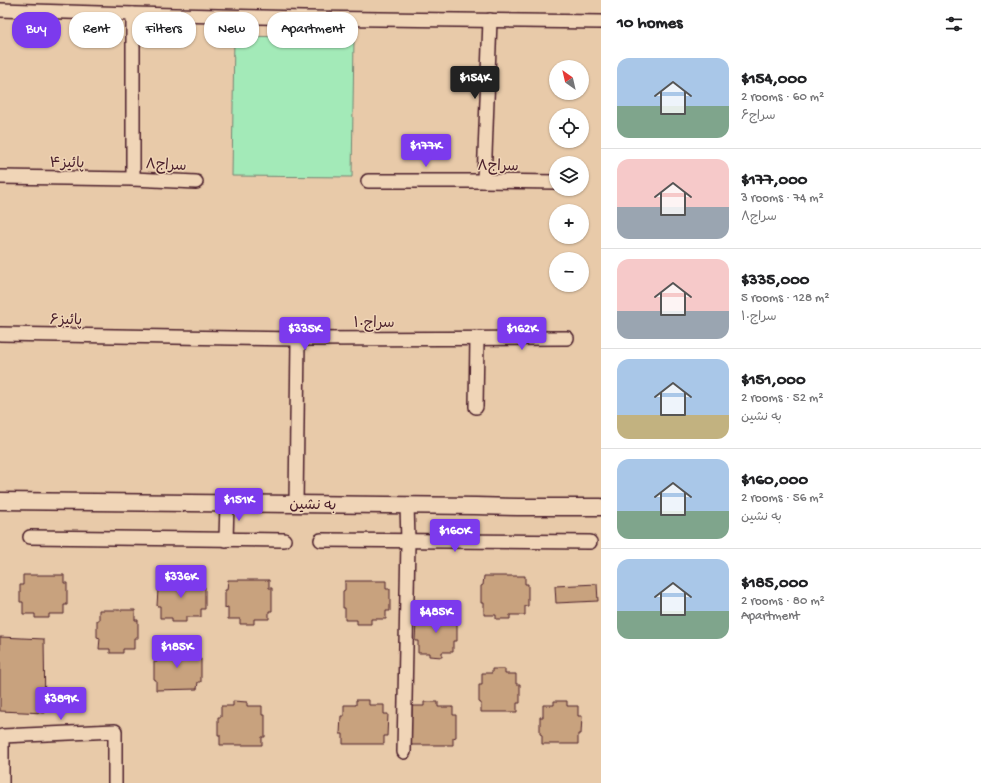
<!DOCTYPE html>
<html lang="en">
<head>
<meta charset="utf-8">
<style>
  body { margin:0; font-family:"Gochi Hand","Playpen Sans Arabic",sans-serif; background:#f2f2f2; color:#202124; height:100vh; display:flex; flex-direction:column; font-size:15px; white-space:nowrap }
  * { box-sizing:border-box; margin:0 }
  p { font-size:13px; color:#757577 }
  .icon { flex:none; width:22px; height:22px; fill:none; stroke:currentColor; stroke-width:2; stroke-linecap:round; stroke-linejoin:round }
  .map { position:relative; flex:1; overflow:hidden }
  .drawer { display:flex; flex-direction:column; background:#fff; width:380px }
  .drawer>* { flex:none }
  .top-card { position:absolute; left:12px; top:12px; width:380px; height:36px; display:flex; gap:8px }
  .needle { width:26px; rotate:326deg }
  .fabs { position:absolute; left:549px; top:60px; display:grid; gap:8px }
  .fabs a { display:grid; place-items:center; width:40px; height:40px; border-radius:50%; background:#fff; box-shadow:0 1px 3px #0004; font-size:20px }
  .price { position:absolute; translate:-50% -34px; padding:0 9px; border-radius:4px; background:#7c3aed; color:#fff; font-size:13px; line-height:26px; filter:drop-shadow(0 1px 2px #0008) }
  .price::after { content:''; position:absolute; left:50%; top:24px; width:12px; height:9px; margin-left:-6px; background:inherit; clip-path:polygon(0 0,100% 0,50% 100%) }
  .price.selected { background:#222; color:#fff }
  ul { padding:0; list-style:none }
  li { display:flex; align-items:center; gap:12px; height:100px; padding:0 16px }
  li+li { border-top:1px solid #e0e0e0 }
  li span { display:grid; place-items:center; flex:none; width:112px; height:80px; border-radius:12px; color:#555 }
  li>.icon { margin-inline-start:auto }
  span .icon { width:48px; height:48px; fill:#fffc; stroke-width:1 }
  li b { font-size:17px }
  h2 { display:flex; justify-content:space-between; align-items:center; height:48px; padding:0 16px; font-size:17px }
  .pill { padding:0 14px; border-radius:16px; background:#fff; box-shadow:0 1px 3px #0004; font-size:14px; line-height:36px }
  .pill.selected { background:#7c3aed; color:#fff }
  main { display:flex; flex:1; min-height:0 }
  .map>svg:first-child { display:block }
  .green { fill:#a3eab8; stroke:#768472 }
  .building { fill:#c8a27e; stroke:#4a1f2b }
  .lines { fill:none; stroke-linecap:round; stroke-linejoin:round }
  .minor-casing { stroke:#4a1f2b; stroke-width:16 }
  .tertiary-casing { stroke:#4a1f2b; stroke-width:19 }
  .minor { stroke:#f0d5b7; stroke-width:13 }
  .tertiary { stroke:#f0d5b7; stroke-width:16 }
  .labels { text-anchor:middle; stroke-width:3; stroke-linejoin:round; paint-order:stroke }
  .street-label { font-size:15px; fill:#4a1f2b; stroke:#f0d5b7 }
</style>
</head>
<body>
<main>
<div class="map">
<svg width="601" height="783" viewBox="0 0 601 783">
  <rect width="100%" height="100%" fill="#e8caa9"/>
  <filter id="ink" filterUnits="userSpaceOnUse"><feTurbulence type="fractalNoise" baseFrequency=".025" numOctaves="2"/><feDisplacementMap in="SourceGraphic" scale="8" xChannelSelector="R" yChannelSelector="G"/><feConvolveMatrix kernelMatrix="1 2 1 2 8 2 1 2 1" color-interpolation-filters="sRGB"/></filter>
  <g filter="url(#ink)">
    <path class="green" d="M 234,36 L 354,38 L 352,177 L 232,176 Z"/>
    <g class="building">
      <path d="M 23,575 L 64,575 L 64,583 L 67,583 L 67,605 L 64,605 L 64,614 L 49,614 L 49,618 L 35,618 L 35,614 L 23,614 L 23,602 L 20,602 L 20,585 L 23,585 Z"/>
      <path d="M 484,576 L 525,576 L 525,584 L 528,584 L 528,606 L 525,606 L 525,615 L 510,615 L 510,619 L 496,619 L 496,615 L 484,615 L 484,603 L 481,603 L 481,586 L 483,585 Z"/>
      <path d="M 160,579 L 201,579 L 201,587 L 205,587 L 205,609 L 201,609 L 201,617 L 186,617 L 186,622 L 172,622 L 172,618 L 160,618 L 160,606 L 157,606 L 158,589 L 160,588 Z"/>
      <path d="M 228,580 L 269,580 L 269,588 L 272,588 L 272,611 L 269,611 L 269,619 L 254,619 L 254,624 L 240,624 L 240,619 L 228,619 L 228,607 L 225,608 L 225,590 L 227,590 Z"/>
      <path d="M 345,581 L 386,581 L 386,589 L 390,589 L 390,611 L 386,611 L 386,619 L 371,619 L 371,624 L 357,624 L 357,620 L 345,620 L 345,608 L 343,608 L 343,591 L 345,590 Z"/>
      <path d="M 597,584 L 598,601 L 556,603 L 555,586 Z"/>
      <path d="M 99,610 L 135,610 L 135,620 L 138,620 L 138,638 L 134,638 L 134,649 L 123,649 L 123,653 L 110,653 L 110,649 L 99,649 L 100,638 L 97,637 L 97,620 L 99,620 Z"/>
      <path d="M 418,613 L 454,614 L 454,623 L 457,623 L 457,641 L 453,641 L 453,652 L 442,652 L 442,657 L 429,656 L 429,653 L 418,653 L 418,641 L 415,641 L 416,623 L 418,623 Z"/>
      <path d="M 0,637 L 44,639 L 45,713 L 0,711 Z"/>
      <path d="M 169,646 L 183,646 L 183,651 L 198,651 L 198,660 L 201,659 L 201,682 L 198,682 L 197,689 L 156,690 L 156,680 L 154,679 L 154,662 L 157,662 L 157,650 L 169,650 Z"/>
      <path d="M 492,669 L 505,669 L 505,674 L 516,674 L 516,684 L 520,684 L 520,703 L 517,703 L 517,712 L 481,712 L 481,703 L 479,702 L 479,685 L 482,685 L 482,673 L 492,673 Z"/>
      <path d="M 356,700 L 369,700 L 369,705 L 384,705 L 384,714 L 388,714 L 387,736 L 384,736 L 384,744 L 343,744 L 343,734 L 340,734 L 341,716 L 344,716 L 344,705 L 356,705 Z"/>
      <path d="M 233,701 L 247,702 L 247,706 L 262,706 L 262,715 L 265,715 L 265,737 L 262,737 L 262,745 L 220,745 L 220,735 L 218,735 L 218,717 L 221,717 L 221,706 L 233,706 Z"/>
      <path d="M 554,701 L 567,701 L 567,706 L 578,706 L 578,716 L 582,716 L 581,734 L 578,734 L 578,744 L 542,744 L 542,735 L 540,734 L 540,717 L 543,717 L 543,705 L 554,705 Z"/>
      <path d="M 424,702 L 438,702 L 438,707 L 453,707 L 453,715 L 456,715 L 456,737 L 453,738 L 453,745 L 411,745 L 411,736 L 409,735 L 409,718 L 412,718 L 412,706 L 424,706 Z"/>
    </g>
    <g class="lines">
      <defs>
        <g id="minor">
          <path d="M 0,10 L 133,14 L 303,18 L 601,22"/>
          <path d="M 0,177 L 133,179 L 196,182"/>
          <path d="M 133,179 L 133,14"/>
          <path d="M 368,181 L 484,181 L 556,182"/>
          <path d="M 484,181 L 490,20"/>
          <path d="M 0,334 L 298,339 L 567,338"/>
          <path d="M 476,407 L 477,338"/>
          <path d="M 296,504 L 298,339"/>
          <path d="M 30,537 L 284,540"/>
          <path d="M 226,540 L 227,503"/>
          <path d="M 321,540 L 590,542"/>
          <path d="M 404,752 L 408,541 L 407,505"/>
          <path d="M 2,783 L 2,736 L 115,731 L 115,783"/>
        </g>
        <path id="tertiary" d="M 0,501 L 476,506 L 518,507 L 601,507"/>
      </defs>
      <use href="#minor" class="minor-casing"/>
      <use href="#tertiary" class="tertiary-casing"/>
      <use href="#minor" class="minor"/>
      <use href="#tertiary" class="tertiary"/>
    </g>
  </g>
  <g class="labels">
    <g class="street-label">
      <text transform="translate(67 162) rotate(1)" y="5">پائیز۴</text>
      <text transform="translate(166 164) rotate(3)" y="5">۸سراج</text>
      <text transform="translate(498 165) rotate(1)" y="5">سراج۸</text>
      <text transform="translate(66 319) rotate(1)" y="5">پائیز۶</text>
      <text x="374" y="327">سراج۱۰</text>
      <text transform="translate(313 504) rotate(1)" y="5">به نشین</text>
    </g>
  </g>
</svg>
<div class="fabs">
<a><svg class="needle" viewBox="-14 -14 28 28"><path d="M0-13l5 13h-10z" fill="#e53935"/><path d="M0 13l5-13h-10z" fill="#757577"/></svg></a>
<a><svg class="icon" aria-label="locate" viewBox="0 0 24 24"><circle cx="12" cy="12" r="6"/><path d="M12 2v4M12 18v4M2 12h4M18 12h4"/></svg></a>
<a><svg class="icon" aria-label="layers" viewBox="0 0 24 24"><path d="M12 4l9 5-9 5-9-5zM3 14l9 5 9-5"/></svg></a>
<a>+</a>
<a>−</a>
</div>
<b class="price selected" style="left:475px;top:100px">$154K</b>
<b class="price" style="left:426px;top:168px">$177K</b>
<b class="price" style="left:305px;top:351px">$335K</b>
<b class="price" style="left:522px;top:351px">$162K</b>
<b class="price" style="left:239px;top:522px">$151K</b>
<b class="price" style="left:455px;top:553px">$160K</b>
<b class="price" style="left:181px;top:599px">$336K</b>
<b class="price" style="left:436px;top:634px">$485K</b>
<b class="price" style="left:177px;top:669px">$185K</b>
<b class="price" style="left:61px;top:721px">$389K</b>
<div class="top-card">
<a class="pill selected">Buy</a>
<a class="pill">Rent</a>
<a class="pill">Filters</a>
<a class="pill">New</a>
<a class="pill">Apartment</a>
</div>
</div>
<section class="drawer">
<h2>10 homes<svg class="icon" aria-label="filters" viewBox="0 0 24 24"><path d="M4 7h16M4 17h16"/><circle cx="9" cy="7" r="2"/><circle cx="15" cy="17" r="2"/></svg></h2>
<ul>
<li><span style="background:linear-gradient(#a9c7e8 60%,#7fa58c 0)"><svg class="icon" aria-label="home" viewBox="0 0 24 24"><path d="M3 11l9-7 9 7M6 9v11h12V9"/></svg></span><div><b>$154,000</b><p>2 rooms · 60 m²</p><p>سراج۶</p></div></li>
<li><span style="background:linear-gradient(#f6c9c9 60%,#9aa5b1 0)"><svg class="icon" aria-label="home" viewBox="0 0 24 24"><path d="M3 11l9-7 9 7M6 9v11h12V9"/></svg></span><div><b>$177,000</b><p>3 rooms · 74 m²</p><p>سراج۸</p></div></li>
<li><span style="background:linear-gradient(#f6c9c9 65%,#9aa5b1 0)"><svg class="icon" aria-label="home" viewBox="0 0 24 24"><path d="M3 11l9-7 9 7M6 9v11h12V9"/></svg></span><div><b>$335,000</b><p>5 rooms · 128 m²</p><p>سراج۱۰</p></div></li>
<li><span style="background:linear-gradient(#a9c7e8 70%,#c2b280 0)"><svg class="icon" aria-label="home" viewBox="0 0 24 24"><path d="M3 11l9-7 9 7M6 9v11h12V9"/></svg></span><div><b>$151,000</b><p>2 rooms · 52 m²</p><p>به نشین</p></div></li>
<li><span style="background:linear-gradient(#a9c7e8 65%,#7fa58c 0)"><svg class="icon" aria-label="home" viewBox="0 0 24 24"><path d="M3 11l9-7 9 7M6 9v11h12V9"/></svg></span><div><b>$160,000</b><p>2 rooms · 56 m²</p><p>به نشین</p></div></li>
<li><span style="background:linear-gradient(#a9c7e8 65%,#7fa58c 0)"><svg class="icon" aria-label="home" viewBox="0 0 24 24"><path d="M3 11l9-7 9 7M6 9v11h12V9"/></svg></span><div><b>$185,000</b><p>2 rooms · 80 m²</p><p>Apartment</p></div></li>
</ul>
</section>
</main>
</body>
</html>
